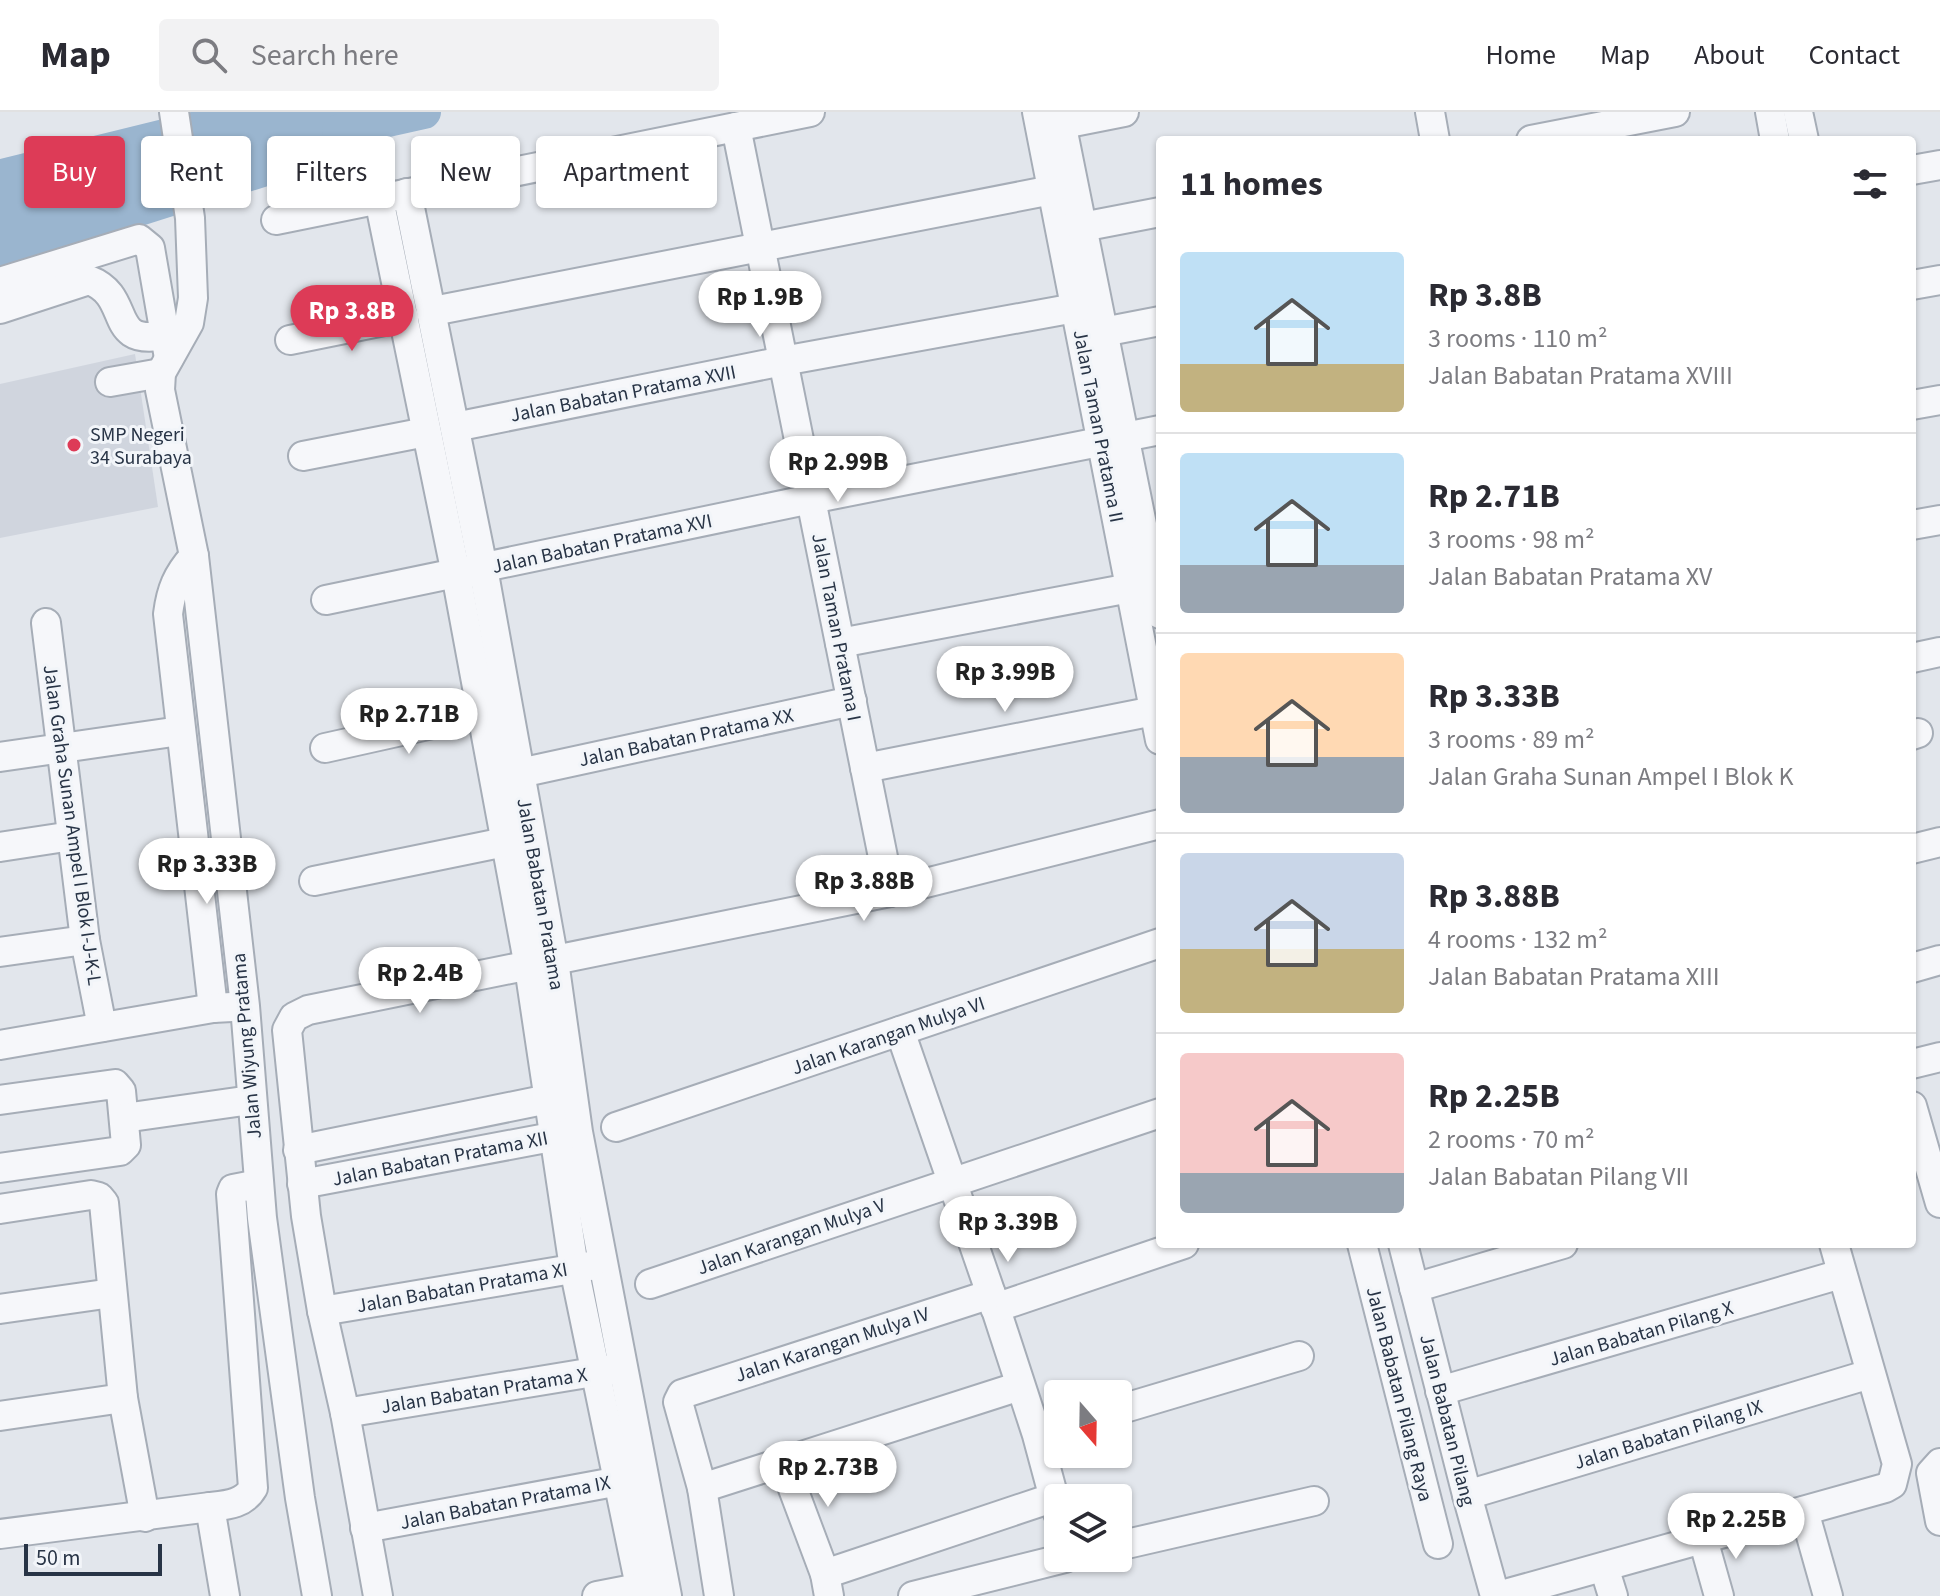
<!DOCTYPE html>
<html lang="en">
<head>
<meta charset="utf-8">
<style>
  body { margin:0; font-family:"Source Sans 3",sans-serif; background:#f2f2f3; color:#2b2b33; height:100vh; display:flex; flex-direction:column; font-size:30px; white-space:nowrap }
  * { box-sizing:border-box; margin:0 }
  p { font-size:26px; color:#7c7c81 }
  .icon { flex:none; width:44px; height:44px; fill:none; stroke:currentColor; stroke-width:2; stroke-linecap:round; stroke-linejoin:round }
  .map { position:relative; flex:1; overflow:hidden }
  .details { position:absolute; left:1156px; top:24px; width:760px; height:1112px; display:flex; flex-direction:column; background:#fff; border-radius:8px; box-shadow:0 2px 6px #0004 }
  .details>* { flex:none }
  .banner { position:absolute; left:24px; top:24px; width:760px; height:72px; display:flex; gap:16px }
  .needle { width:52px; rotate:160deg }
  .fabs { position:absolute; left:1044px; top:1268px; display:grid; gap:16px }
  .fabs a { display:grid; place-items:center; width:88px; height:88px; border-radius:8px; background:#fff; box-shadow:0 2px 6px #0004; font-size:40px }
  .scale { position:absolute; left:24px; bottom:20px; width:138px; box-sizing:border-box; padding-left:8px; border:4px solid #283446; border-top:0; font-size:22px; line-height:28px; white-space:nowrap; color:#283446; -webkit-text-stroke:6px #f2f5f9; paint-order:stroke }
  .price { position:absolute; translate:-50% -68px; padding:0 18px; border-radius:28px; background:#fff; color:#222; font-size:26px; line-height:52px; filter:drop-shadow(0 2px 4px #0008) }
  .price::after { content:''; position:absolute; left:50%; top:48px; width:24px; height:18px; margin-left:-12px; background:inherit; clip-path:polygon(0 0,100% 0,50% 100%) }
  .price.current { background:#dd3b57; color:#fff }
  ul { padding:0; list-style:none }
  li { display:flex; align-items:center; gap:24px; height:200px; padding:0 24px }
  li+li { border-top:2px solid #e1e1e2 }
  li span { display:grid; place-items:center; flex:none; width:224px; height:160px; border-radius:8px; color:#555 }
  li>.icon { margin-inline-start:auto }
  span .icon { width:96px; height:96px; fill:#fffc; stroke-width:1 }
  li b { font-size:34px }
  h2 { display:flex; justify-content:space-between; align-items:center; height:96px; padding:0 24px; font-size:34px }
  .tag { padding:0 28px; border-radius:8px; background:#fff; box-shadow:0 2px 6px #0004; font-size:28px; line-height:72px }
  .tag.current { background:#dd3b57; color:#fff }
  header { display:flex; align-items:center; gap:48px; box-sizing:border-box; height:112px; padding:0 40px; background:#fff; border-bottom:2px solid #e1e1e2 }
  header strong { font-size:38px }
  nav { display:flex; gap:44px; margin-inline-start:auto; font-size:28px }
  .search { width:560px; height:72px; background:#f2f2f3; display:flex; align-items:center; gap:20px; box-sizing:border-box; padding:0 28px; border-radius:8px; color:#7c7c81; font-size:30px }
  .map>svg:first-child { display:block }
  .built { fill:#d0d5de }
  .water { fill:#9ab5cf }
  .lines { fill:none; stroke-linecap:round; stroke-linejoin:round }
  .river { stroke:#9ab5cf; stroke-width:34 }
  .minor-casing { stroke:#a6adb7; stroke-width:32 }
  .minor { stroke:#f6f7fa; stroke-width:28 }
  .poi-dot { fill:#dd3b57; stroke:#f2f5f9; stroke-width:3 }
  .labels { text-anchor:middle; stroke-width:6; stroke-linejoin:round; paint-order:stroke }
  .street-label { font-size:20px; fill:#283446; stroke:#f2f5f9 }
  .poi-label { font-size:20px; fill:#283446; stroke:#f2f5f9; text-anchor:start }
</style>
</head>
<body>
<header>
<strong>Map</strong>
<div class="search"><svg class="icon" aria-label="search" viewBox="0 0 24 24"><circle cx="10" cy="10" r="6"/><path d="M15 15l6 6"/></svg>Search here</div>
<nav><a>Home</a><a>Map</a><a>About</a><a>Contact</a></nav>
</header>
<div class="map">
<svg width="1940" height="1484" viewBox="0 0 1940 1484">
  <rect width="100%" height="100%" fill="#e2e6ec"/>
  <path class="built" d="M 135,242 L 158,395 L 0,426 L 0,272 Z"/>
  <path class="water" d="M 191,0 L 383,0 L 388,36 L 0,159 L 0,47 Z"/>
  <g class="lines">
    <path class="river" d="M 339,19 L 424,0"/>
    <defs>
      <g id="minor">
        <path d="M 174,0 L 190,106 L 193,186 L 189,211 L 161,261 L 160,278 L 194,444 L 245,894 L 262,1106 L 300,1386 L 317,1484"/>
        <path d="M 1037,0 L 1160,628"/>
        <path d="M 1059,0 L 1160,502"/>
        <path d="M 1430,0 L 1435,28"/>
        <path d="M 1770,0 L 1775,28"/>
        <path d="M 1798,0 L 1804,28"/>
        <path d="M 736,15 L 890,780"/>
        <path d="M 1043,16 L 1124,0"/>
        <path d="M 1531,28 L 1675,0"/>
        <path d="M 1912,58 L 1940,53"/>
        <path d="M 407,81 L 483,456 L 554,849 L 578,1020 L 667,1484"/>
        <path d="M 379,87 L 456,462 L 529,855 L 574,1156 L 642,1484"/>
        <path d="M 276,108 L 810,0"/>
        <path d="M 1082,115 L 1160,100"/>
        <path d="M 0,170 L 139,127 L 150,136 L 169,246"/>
        <path d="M 1912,173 L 1940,168"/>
        <path d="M 0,197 L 89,168 C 134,185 105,235 165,223"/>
        <path d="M 433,199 L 1052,78"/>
        <path d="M 1103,220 L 1160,209"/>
        <path d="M 290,228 L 404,205"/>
        <path d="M 110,270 L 161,261"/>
        <path d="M 1912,293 L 1940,288"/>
        <path d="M 455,315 L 783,249 L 1075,196"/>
        <path d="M 303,344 L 426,320"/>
        <path d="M 1912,413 L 1940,408"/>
        <path d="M 194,444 C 177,463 171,478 168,502 L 213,896"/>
        <path d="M 326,488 L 811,387 L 1160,318"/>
        <path d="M 46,511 L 85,828 L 102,915"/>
        <path d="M 840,531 L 1130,476"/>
        <path d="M 1912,546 L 1940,540"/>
        <path d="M 1912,623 L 1918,621"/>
        <path d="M 325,636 L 482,601"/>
        <path d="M 0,645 L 180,619"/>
        <path d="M 865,656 L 1154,599"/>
        <path d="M 520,661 L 852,589"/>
        <path d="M 0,735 L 72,724"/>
        <path d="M 1912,737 L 1940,730"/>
        <path d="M 314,769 L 505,730"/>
        <path d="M 0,840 L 85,828"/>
        <path d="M 1912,856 L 1940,848"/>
        <path d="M 900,919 L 991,1182 L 1037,1323 L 1058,1401"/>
        <path d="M 0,933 L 213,896 L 232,895"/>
        <path d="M 1912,952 L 1940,945"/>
        <path d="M 0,988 L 115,972 L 121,979 L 126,1033 L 120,1039 L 0,1056"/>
        <path d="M 1912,994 L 1940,1091"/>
        <path d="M 124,1006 L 251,988"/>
        <path d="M 616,1015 L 1160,831"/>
        <path d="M 298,1038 L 568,983"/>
        <path d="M 302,1072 L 573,1021"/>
        <path d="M 0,1097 L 91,1083 L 99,1085 L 104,1091 L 123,1286 L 145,1405"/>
        <path d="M 1362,1132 L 1438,1432"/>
        <path d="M 1403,1132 L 1467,1383 L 1495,1484"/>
        <path d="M 650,1172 L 1160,1001"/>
        <path d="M 1414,1176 L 1563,1132"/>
        <path d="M 995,1196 L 1184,1132"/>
        <path d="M 0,1197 L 112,1181"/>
        <path d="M 322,1199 L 590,1154"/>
        <path d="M 1440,1279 L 1841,1162"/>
        <path d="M 1118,1298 L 1299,1244"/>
        <path d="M 345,1301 L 612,1257"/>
        <path d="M 0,1304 L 123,1286"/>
        <path d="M 783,1350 L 825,1462 L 829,1484"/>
        <path d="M 1940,1351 L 1931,1361 L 1940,1409"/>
        <path d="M 702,1376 L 1020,1274"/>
        <path d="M 1467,1383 L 1870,1262"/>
        <path d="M 210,1395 L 225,1484"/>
        <path d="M 1804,1399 L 1828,1484"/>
        <path d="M 365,1416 L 636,1366"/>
        <path d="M 0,1422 L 210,1395 C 227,1393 244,1392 253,1376 L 231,1082 L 233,1077 L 259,1072"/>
        <path d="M 1703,1427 L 1719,1484"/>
        <path d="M 1118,1434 L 1314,1389"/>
        <path d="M 1604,1455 L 1613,1484"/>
        <path d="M 825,1462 L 1055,1385"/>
        <path d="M 378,1484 L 345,1301 L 322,1199 L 306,1104 L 287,918 L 294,905 L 308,898 L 890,780 L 1160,712"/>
        <path d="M 597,1484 L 659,1472"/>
        <path d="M 719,1484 L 702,1376 L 678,1290 L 682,1282 L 991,1182"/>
        <path d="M 913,1484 L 1065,1446"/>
        <path d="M 1498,1484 L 1885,1376 L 1892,1372 L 1897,1352 L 1834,1132"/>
      </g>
    </defs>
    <use href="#minor" class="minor-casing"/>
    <use href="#minor" class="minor"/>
  </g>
  <circle class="poi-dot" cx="74" cy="333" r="8"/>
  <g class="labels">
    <g class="street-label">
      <text transform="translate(623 281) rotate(-11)" y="7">Jalan Babatan Pratama XVII</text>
      <text transform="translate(1099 314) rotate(79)" y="7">Jalan Taman Pratama II</text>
      <text transform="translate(602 431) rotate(-12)" y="7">Jalan Babatan Pratama XVI</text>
      <text transform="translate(837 515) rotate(79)" y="7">Jalan Taman Pratama I</text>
      <text transform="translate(686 625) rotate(-12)" y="7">Jalan Babatan Pratama XX</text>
      <text transform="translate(73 713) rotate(82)" y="7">Jalan Graha Sunan Ampel I Blok I-J-K-L</text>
      <text transform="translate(541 782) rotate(80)" y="7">Jalan Babatan Pratama</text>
      <text transform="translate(888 923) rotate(-19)" y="7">Jalan Karangan Mulya VI</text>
      <text transform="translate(246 934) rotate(-95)" y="7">Jalan Wiyung Pratama</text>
      <text transform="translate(440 1046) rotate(-11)" y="7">Jalan Babatan Pratama XII</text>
      <text transform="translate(791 1124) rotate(-19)" y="7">Jalan Karangan Mulya V</text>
      <text transform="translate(462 1175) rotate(-10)" y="7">Jalan Babatan Pratama XI</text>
      <text transform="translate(1641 1221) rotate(-16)" y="7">Jalan Babatan Pilang X</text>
      <text transform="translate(832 1232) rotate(-18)" y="7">Jalan Karangan Mulya IV</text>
      <text transform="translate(484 1278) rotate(-9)" y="7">Jalan Babatan Pratama X</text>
      <text transform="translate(1400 1282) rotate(76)" y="7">Jalan Babatan Pilang Raya</text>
      <text transform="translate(1448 1308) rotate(76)" y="7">Jalan Babatan Pilang</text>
      <text transform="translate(1668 1322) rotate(-17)" y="7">Jalan Babatan Pilang IX</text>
      <text transform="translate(505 1390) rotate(-11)" y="7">Jalan Babatan Pratama IX</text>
    </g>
    <g class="poi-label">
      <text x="90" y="329">SMP Negeri<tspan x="90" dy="23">34 Surabaya</tspan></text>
    </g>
  </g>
</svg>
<div class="fabs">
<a><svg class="needle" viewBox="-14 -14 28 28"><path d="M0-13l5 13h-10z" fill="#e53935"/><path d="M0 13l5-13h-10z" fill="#7c7c81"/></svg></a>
<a><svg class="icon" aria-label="layers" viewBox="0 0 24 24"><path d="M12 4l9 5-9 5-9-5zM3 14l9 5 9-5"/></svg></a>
</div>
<div class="scale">50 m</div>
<b class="price" style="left:760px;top:227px">Rp 1.9B</b>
<b class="price current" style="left:352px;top:241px">Rp 3.8B</b>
<b class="price" style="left:838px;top:392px">Rp 2.99B</b>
<b class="price" style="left:1005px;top:602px">Rp 3.99B</b>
<b class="price" style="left:409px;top:644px">Rp 2.71B</b>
<b class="price" style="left:207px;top:794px">Rp 3.33B</b>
<b class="price" style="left:864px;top:811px">Rp 3.88B</b>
<b class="price" style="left:420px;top:903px">Rp 2.4B</b>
<b class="price" style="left:1008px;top:1152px">Rp 3.39B</b>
<b class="price" style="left:828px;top:1397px">Rp 2.73B</b>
<b class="price" style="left:1736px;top:1449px">Rp 2.25B</b>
<div class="banner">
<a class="tag current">Buy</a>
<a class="tag">Rent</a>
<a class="tag">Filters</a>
<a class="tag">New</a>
<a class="tag">Apartment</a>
</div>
<section class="details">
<h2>11 homes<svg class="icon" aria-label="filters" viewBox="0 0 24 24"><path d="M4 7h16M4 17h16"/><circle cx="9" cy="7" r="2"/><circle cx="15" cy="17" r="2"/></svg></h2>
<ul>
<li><span style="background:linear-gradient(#bfe0f5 70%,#c2b280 0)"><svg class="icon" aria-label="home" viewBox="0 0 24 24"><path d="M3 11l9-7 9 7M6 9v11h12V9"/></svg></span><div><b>Rp 3.8B</b><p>3 rooms · 110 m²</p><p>Jalan Babatan Pratama XVIII</p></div></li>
<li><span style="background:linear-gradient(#bfe0f5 70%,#9aa5b1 0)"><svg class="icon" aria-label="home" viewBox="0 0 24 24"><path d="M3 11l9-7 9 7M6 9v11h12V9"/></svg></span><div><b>Rp 2.71B</b><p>3 rooms · 98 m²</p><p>Jalan Babatan Pratama XV</p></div></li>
<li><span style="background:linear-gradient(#ffd9b3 65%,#9aa5b1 0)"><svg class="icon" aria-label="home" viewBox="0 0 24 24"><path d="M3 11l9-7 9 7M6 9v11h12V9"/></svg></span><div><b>Rp 3.33B</b><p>3 rooms · 89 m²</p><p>Jalan Graha Sunan Ampel I Blok K</p></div></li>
<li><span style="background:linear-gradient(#c9d6e8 60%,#c2b280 0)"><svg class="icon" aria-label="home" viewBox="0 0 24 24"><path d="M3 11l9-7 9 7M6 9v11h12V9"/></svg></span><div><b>Rp 3.88B</b><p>4 rooms · 132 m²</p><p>Jalan Babatan Pratama XIII</p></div></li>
<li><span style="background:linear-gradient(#f6c9c9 75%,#9aa5b1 0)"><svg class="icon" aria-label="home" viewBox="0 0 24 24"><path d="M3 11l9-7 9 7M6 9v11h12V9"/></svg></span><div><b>Rp 2.25B</b><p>2 rooms · 70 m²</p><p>Jalan Babatan Pilang VII</p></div></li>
</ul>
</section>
</div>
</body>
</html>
